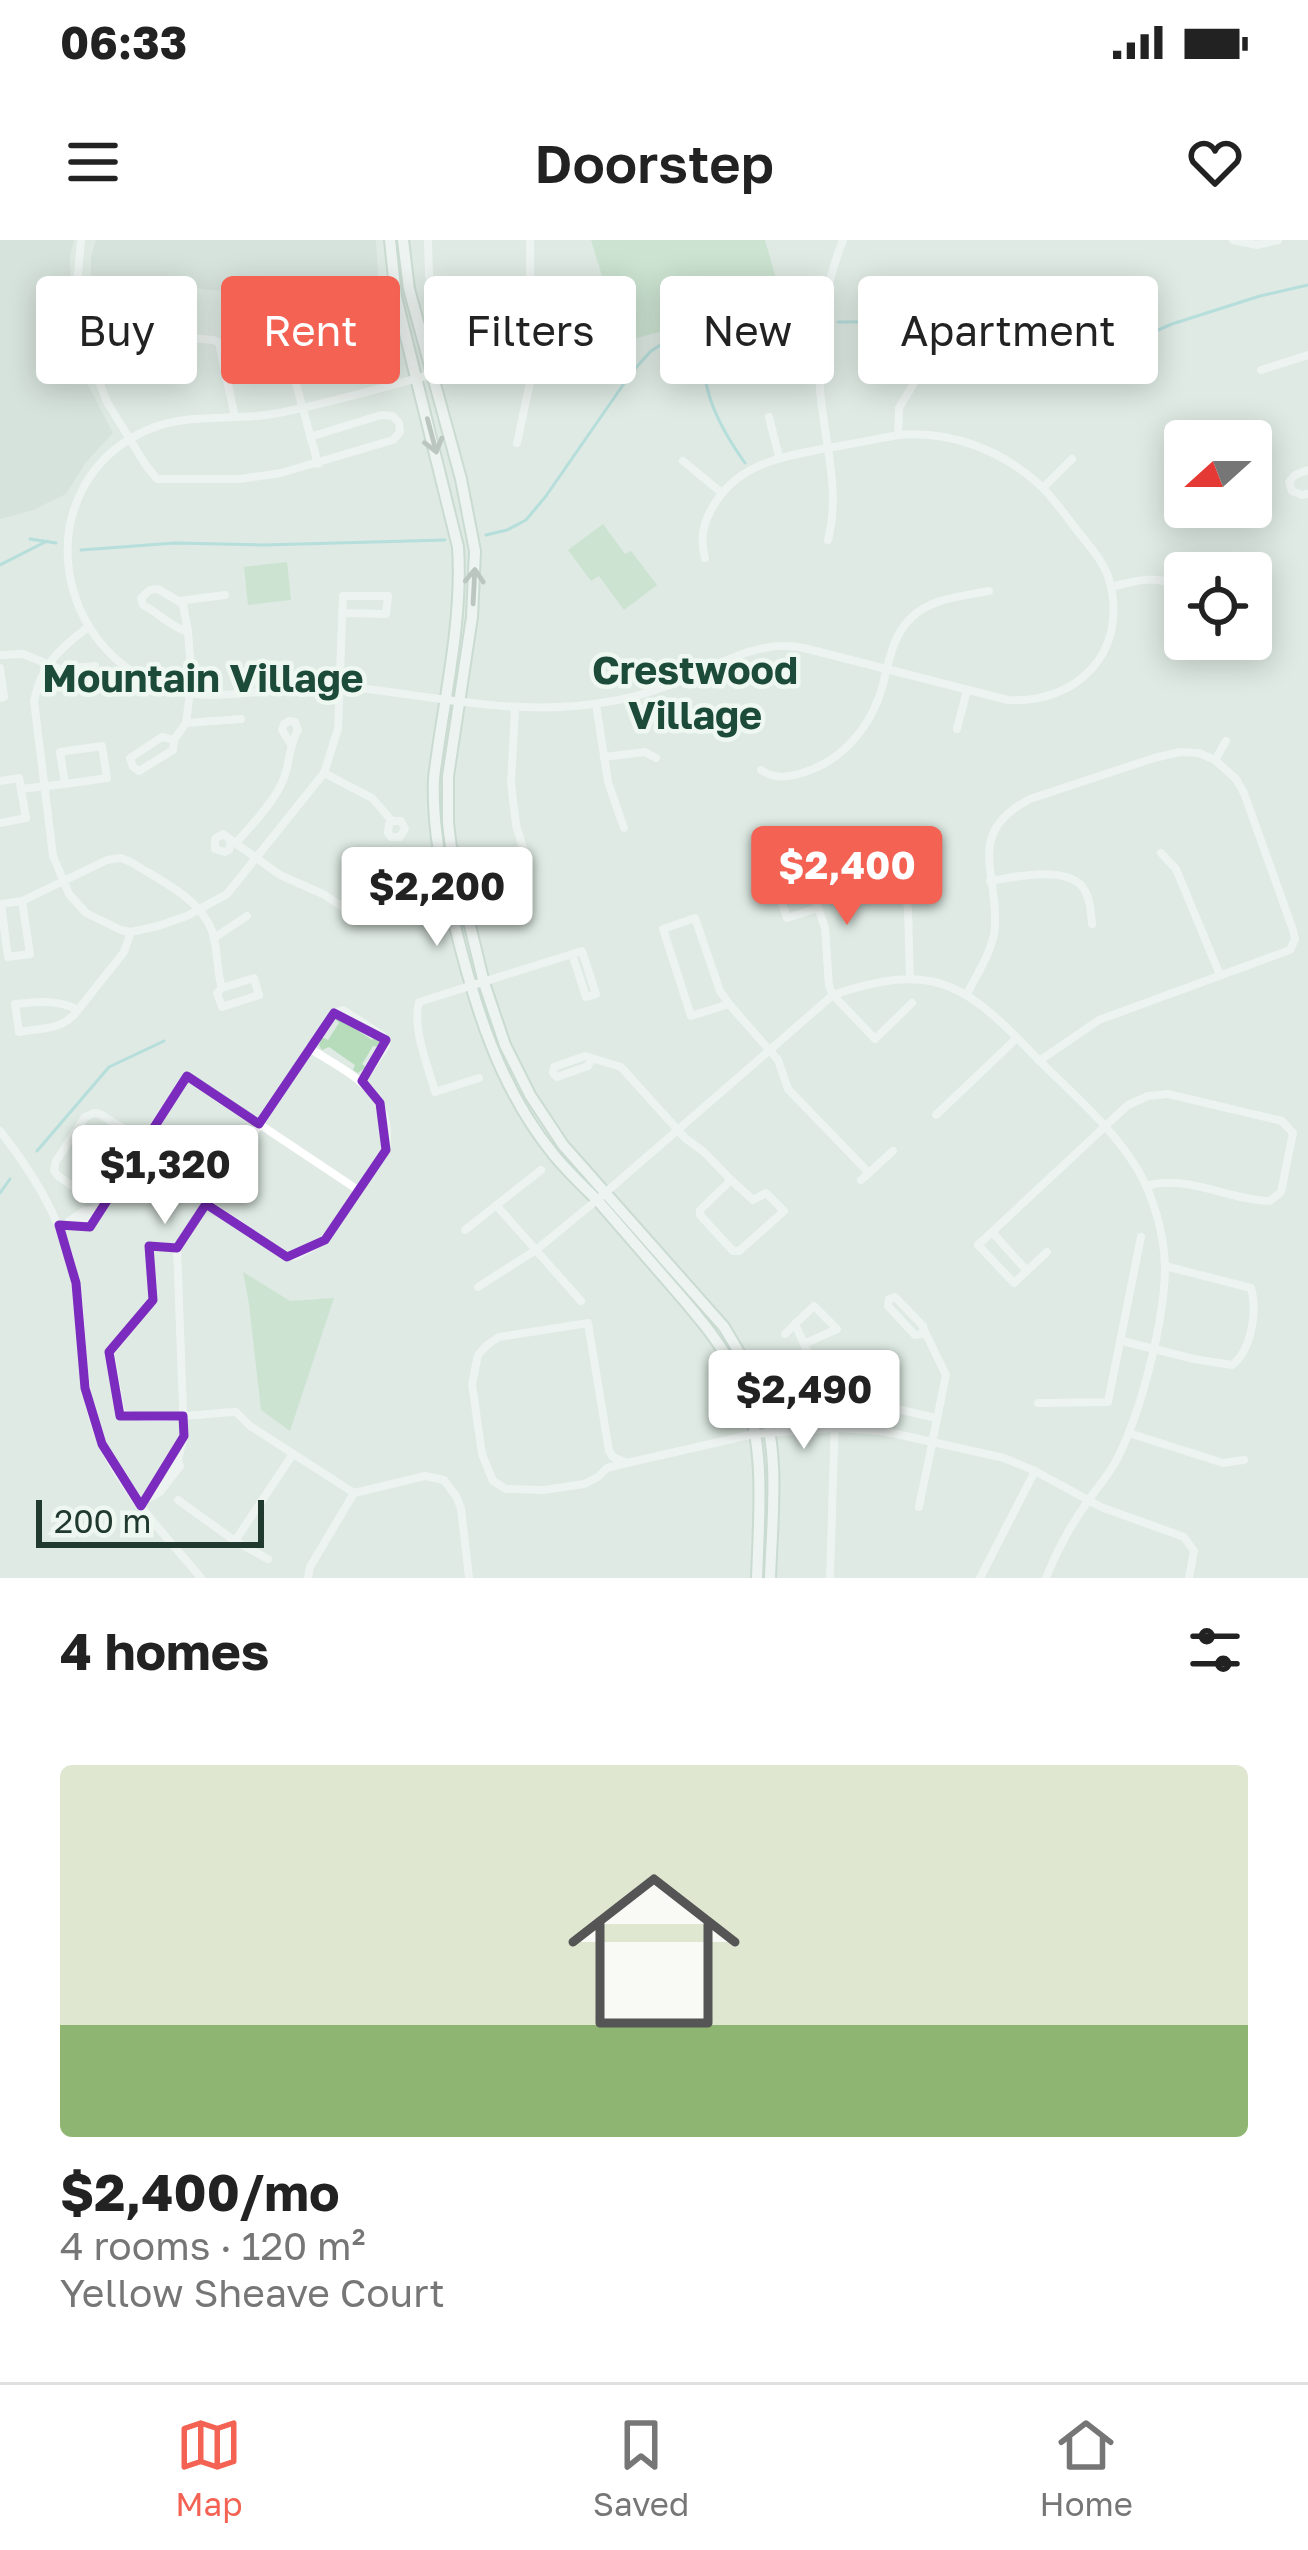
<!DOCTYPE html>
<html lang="en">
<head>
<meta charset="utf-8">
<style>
  body { margin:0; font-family:"Golos Text",sans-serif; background:#f2f2f2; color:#222; height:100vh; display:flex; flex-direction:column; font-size:45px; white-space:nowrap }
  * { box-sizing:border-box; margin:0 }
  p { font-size:39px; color:#767676 }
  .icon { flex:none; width:66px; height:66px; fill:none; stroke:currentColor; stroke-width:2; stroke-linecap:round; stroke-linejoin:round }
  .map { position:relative; height:1338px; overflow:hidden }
  .side { display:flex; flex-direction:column; background:#fff; flex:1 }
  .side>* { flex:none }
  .guide { position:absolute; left:36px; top:36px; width:1236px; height:108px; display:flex; gap:24px }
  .needle { width:78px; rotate:249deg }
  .buttons { position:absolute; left:1164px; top:180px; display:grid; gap:24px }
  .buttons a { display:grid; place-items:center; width:108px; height:108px; border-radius:12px; background:#fff; box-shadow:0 6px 30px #0003; font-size:60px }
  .scale { position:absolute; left:36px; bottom:30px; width:228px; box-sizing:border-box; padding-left:12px; border:6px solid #203a2f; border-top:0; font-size:33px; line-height:42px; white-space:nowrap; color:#203a2f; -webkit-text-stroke:9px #eff7f1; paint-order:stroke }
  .price { position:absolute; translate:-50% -102px; padding:0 27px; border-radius:12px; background:#fff; color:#222; font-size:39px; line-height:78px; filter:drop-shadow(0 3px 6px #0008) }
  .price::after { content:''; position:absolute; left:50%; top:72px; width:36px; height:27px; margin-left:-18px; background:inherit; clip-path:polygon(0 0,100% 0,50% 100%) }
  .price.current { background:#f36253; color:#fff }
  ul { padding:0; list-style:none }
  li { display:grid; align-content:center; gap:24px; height:636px; padding:0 60px }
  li+li { border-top:3px solid #e0e0e0 }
  li span { display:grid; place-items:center; height:372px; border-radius:12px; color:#555 }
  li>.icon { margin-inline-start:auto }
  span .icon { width:216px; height:216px; fill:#fffc; stroke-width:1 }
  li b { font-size:51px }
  h2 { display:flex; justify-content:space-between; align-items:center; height:144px; padding:0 60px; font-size:51px }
  .tag { padding:0 42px; border-radius:12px; background:#fff; box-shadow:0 6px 30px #0003; font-size:42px; line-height:108px }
  .tag.current { background:#f36253; color:#fff }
  .status { display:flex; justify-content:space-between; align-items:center; height:84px; padding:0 60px; background:#fff; direction:ltr }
  .status svg { height:33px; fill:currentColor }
  header { display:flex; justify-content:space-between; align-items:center; height:156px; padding:0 60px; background:#fff; font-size:54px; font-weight:600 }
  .dock { display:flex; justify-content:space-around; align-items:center; height:168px; border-top:3px solid #e0e0e0; background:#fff; font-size:33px; color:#767676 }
  .dock a { display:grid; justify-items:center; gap:6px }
  .dock .current { color:#f36253 }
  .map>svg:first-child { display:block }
  .built { fill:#cddad2 }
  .green { fill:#b6dcbb }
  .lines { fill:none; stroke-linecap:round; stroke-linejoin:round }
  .stream { stroke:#85d0d1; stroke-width:3 }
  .secondary-casing { stroke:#b1cabd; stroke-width:14 }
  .minor { stroke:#fff; stroke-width:8 }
  .secondary { stroke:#fff; stroke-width:10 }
  .oneway { stroke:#909c97 }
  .marked { fill:none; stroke:#7b2cbf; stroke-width:9; stroke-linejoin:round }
  .labels { text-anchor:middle; stroke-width:9; stroke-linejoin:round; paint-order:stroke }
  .neighbourhood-label { font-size:39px; font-weight:bold; fill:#1c4c39; stroke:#eff7f1 }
</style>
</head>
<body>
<div class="status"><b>06:33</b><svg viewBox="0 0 49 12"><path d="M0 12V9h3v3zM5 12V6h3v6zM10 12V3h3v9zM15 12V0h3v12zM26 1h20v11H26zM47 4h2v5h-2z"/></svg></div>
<header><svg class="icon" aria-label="menu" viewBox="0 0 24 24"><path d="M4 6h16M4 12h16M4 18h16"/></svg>Doorstep<svg class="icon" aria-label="heart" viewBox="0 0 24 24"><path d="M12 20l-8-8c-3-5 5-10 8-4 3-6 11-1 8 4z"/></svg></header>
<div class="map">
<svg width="1308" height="1338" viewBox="0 0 1308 1338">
  <rect width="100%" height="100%" fill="#deeae3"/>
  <g class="built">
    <path d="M 0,0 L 74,0 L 70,16 L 72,84 L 77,112 L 88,145 L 113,193 L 86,222 L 66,254 L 33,270 L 0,279 Z"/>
    <path d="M 96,0 L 376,0 L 378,35 L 386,67 L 91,38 L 91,16 Z"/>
  </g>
  <g class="green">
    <path d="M 591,0 L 765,0 L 782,59 L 622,102 Z"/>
    <path d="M 603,284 L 625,314 L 631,311 L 657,345 L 624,370 L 599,336 L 591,341 L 568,310 Z"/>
    <path d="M 287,322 L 291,360 L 248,365 L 244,327 Z"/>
    <path d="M 340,775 L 347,776 L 345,782 L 372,800 L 375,796 L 380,800 L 380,807 L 373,806 L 362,824 L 366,827 L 358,833 L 353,830 L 355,825 L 329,807 L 322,810 L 319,805 L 322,797 L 328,800 L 339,783 L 335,779 Z"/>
    <path d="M 243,1032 L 290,1061 L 334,1058 L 290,1191 L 261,1170 L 249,1064 Z"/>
  </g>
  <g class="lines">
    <g class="stream">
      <path d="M 838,82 L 973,81 L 1089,122 L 1127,111 L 1144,96 L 1172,84 L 1260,56 L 1308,45"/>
      <path d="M 711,88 C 691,136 718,185 745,223"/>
      <path d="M 486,295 L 507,290 L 526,280 L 546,256 L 632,132 L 651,111 L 670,99 L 727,84 L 808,78"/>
      <path d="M 30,299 L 56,303"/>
      <path d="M 81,310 L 175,303 L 264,305 L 445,300"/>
      <path d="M 0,325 L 47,301"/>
      <path d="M 37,911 L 109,827 L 164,801"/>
      <path d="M 0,953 L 10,939"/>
    </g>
    <defs>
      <g id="secondary">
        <path d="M 390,0 L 396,57 L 458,307 C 463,384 443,462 434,538 C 432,588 442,633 454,682 C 474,764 499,848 554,915 C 567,931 583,946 598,961 C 622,989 646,1016 670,1044 C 696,1074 722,1103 739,1140 C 767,1200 759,1273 757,1338"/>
        <path d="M 403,0 L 409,49 L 461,239 L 475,311 L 472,377 L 448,536 L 448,583 L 451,608 L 484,743 L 505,805 L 530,855 L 563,905 L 724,1087 C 737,1109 750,1129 759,1153 C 781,1210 772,1278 770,1338"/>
      </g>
    </defs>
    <use href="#secondary" class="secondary-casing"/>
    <g class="minor">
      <path d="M 81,0 L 77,45 L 84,104 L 107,162 L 145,224 L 157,239 L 240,239 L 281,233 L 393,200 L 400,192 L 399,183 L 393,176 L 381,175 L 310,197"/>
      <path d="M 428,0 L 429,35 L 454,128"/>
      <path d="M 1233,0 L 1257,5 L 1278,0"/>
      <path d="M 135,53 L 149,95 L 214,100 L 219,103 L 235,177"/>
      <path d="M 536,115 L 528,119 L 493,118 C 420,136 347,160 273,174 C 231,181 188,172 147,190 C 32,241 47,401 160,446 C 211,467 285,444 340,446 C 426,454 513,477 600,463 C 625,460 649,453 672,444 C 715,428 756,398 804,408 L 1008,460 C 1076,464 1128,413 1110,343 C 1105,322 1089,306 1076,289 C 1065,275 1054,259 1041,246 C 1002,210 950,190 898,195 C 872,200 847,205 822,209 C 776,218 733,226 710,272 C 702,287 700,301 705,318"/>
      <path d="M 1261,130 L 1308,115"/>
      <path d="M 295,140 L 287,106 L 357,111 L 360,114 L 358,125 L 295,140 L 318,224"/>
      <path d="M 769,177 L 779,217"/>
      <path d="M 898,195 L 899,168 L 920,133"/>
      <path d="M 517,203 L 538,105 L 530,41 L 530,0"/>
      <path d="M 683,221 L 722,253"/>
      <path d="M 1308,230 L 1295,235 L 1289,242 L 1292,251 L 1302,255 L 1308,254"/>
      <path d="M 1043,248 L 1072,219"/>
      <path d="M 828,300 C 841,249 824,201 820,149 C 817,98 824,48 843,0"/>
      <path d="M 1111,347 C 1139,340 1161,333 1185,351"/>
      <path d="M 158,349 L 183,364 L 188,392 C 169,386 159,373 143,365 L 141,358 L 150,350 Z"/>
      <path d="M 179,361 L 225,355"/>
      <path d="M 87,388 C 59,409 41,426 34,461 L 53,616 L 69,654 L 86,673 L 121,690 L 131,692 L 158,686 L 187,676 L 227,654 L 324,533 L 338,489 L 343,356 L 388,356 L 386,374 L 342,373"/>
      <path d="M 188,392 L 193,453"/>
      <path d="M 1199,404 L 1200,399"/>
      <path d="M 0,415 L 23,414 L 60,429 L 95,426"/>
      <path d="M 0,428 L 4,457 L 0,458"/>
      <path d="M 596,464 L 608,542 L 624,588"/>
      <path d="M 515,468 L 511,543 L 516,585 L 527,621"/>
      <path d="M 186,483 L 241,479"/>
      <path d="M 957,489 L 967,450"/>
      <path d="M 174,500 L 162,497 L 130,518 L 133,527 L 139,531 L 173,510 L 174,500 L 186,483 L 190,452"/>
      <path d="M 604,517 L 645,512 L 656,518"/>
      <path d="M 1215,520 L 1226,501"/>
      <path d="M 761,530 C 776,540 789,537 805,532 C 848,518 876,479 885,436 C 890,415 895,393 911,378 C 931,358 963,356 989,351"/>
      <path d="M 324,533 L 372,558 L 392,581 L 401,581 L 405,589 L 400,597 L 391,597 L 388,593 L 389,584 L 392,581"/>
      <path d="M 0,541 L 19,538 L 26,578 L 0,583"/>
      <path d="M 21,549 L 65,544 L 60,512 L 102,506 L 107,538 L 65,544"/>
      <path d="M 231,600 L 223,594 L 215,599 L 215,609 L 225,612 L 229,610 L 231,600 L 280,635 L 323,654 L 361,679 L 377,658 L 368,650 L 351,672"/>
      <path d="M 236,603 C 253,583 274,563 284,538 C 290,521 289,505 298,490 L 295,482 L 289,481 L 284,484 L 282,490 L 290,503"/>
      <path d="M 1161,613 L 1176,629 L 1220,735"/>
      <path d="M 856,620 L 897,607 L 908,669 L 910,738"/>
      <path d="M 990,641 C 1014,637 1061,626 1081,645 C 1090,655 1091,672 1092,684"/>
      <path d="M 22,661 L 30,714 L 8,717 L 1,664 L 22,661 L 107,620 L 121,618 L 131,622 C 159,640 200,658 212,691 C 218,708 216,729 222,748 L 254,738 L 259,755 L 222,767 L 217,753 L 222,748"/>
      <path d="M 818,668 L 787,678 L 777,649 L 808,638 L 825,688 L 829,746 L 833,755 L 875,799 L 912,763"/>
      <path d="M 214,698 L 247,676"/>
      <path d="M 967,754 C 978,732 995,708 995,683 C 997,630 966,592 1030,559 L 1154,518 L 1180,512 L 1199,513 L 1215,520 L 1236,539 L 1244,553 L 1293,690 L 1295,699 L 1290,710 L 1099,780 L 1039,821"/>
      <path d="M 729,764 L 691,776 L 663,689 L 695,678 L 720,751 L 729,764 L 778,820 L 788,849 L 869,933"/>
      <path d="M 78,770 C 64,790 42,788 19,792 L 15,764 C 38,762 57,759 78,770 L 124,712 L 131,692"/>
      <path d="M 591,820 L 588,826 L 557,837 L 553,833 L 554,827 L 585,816 L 621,827 L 685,898 L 704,912 L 731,940"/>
      <path d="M 479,838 L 435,852 C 428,825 412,790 419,762 L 582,711 L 596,754 L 586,757 L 572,714"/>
      <path d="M 936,875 L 1017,798"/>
      <path d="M 0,891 C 42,944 72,999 79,1067 C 83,1107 82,1147 95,1186 C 115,1245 162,1291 201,1338"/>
      <path d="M 134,914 L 287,1017 L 297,1016 L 325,1000 L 386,910 C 395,852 350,834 309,808"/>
      <path d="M 731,940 L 753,960 L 766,953 L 784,971 L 739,1011 L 733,1011 L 700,975 L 700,970 Z"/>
      <path d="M 861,940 L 893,911"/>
      <path d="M 99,965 L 57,935 L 54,930 L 56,921 L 85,877 L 94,873 L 100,874 L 143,901"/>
      <path d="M 496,965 L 581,1061"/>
      <path d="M 94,970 L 84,971 L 69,981 L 77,984 L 93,974 L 187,836 L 358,950"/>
      <path d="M 465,990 L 541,930"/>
      <path d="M 992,992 L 1027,1031"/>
      <path d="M 177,1008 L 155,1006 L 149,1009 L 153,1060 L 110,1111 L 121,1172 C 142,1183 208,1173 236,1172 L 250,1186 L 354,1253"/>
      <path d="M 1047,1012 L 1014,1043 L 978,1005 L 1128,865 L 1148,856 L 1168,854 L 1282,881 L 1293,893 L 1281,952 L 1270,961 C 1226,960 1190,934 1146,946"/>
      <path d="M 478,1047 L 536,1010 L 597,960 L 833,755 C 927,723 961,739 1027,808 C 1064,847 1110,883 1138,930 C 1154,958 1164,994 1165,1026 C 1165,1080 1141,1173 1116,1221 C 1109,1234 1099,1246 1090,1258 C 1072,1283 1057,1310 1046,1338"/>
      <path d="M 895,1057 L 923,1086 L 924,1094 L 915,1095 L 888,1066 L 889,1059 Z"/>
      <path d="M 814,1066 L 837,1089 L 804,1104 L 795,1084 Z"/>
      <path d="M 588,1083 L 609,1211 L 613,1217 L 627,1223 L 607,1228 L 598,1237 L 584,1244 L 544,1250 L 506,1249 L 493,1241 L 482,1214 L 472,1144 L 478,1115 L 487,1105 L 499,1097 Z"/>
      <path d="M 785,1094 L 795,1084"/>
      <path d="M 1122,1101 L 1194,1119 L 1232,1125 C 1251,1111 1258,1071 1251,1048 L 1165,1026"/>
      <path d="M 804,1104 L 835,1174 L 830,1338"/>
      <path d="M 1038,1163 L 1108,1162 L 1141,997"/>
      <path d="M 875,1164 L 936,1178"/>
      <path d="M 1129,1193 L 1223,1223 L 1244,1220"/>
      <path d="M 178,1219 L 172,1224 L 149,1258 L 160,1252 L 180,1226 L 178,1219 L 184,1196 L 177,1008 L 334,773 L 343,770 L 382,795 L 386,806 L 362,841"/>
      <path d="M 627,1223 L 754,1194 L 835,1188 L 883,1191 L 1004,1218 L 1035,1231 L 1101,1267 L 1184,1297 L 1194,1311 L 1189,1338"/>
      <path d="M 178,1260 L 235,1301 L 268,1319"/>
      <path d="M 919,1267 L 946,1135 L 925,1092"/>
      <path d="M 235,1301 L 293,1214"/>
      <path d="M 308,1338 L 310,1327 L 354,1253 L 425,1236 L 444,1240 L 456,1256 L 461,1268 L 469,1338"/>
      <path d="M 980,1338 L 1035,1231"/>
    </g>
    <use href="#secondary" class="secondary"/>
  </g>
  <defs><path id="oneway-shaft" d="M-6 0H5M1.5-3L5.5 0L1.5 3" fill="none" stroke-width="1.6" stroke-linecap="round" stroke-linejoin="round" transform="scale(3)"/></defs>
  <g class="oneway">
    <use href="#oneway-shaft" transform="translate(432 196) rotate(75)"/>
    <use href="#oneway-shaft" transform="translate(474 346) rotate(-87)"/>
  </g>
  <path d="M0 0H1308V1338H0ZM 334,773 L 386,800 L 362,841 L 380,863 L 386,910 L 325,1000 L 287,1017 L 206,964 L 177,1008 L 149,1006 L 153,1060 L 109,1112 L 120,1176 L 183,1176 L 184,1196 L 141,1266 L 102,1204 L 85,1148 L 76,1043 L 59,985 L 90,987 L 187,836 L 259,884 Z" fill="#deeae3" fill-opacity=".55" fill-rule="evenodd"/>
  <path class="marked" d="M 334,773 L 386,800 L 362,841 L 380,863 L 386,910 L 325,1000 L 287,1017 L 206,964 L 177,1008 L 149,1006 L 153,1060 L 109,1112 L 120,1176 L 183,1176 L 184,1196 L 141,1266 L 102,1204 L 85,1148 L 76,1043 L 59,985 L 90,987 L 187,836 L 259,884 Z"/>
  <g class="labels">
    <g class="neighbourhood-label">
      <text x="695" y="444">Crestwood<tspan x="695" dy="45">Village</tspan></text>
      <text x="203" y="452">Mountain Village</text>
    </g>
  </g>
</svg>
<div class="buttons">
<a><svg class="needle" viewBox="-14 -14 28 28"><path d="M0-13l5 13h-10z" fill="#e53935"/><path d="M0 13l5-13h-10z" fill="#767676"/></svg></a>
<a><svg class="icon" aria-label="locate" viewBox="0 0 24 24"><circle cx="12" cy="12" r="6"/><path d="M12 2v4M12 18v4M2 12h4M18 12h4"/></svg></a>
</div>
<div class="scale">200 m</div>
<b class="price current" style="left:847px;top:688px">$2,400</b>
<b class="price" style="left:437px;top:709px">$2,200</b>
<b class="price" style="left:165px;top:987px">$1,320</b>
<b class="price" style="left:804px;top:1212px">$2,490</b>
<div class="guide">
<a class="tag">Buy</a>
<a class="tag current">Rent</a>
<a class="tag">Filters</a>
<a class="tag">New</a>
<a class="tag">Apartment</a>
</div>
</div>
<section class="side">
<h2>4 homes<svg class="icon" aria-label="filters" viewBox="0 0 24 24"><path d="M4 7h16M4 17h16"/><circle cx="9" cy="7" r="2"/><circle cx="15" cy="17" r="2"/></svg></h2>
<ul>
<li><span style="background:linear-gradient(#dfe7d0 70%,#8fb573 0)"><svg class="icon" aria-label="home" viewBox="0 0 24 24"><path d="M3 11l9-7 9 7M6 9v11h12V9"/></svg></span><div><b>$2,400/mo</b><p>4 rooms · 120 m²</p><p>Yellow Sheave Court</p></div></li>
</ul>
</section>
<nav class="dock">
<a class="current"><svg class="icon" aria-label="map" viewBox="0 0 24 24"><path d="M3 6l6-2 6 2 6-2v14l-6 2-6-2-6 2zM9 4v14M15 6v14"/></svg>Map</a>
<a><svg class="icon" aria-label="saved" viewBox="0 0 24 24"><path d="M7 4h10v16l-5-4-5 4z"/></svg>Saved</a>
<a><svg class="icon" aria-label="home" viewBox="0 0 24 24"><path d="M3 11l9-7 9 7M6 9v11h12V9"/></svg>Home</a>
</nav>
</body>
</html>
